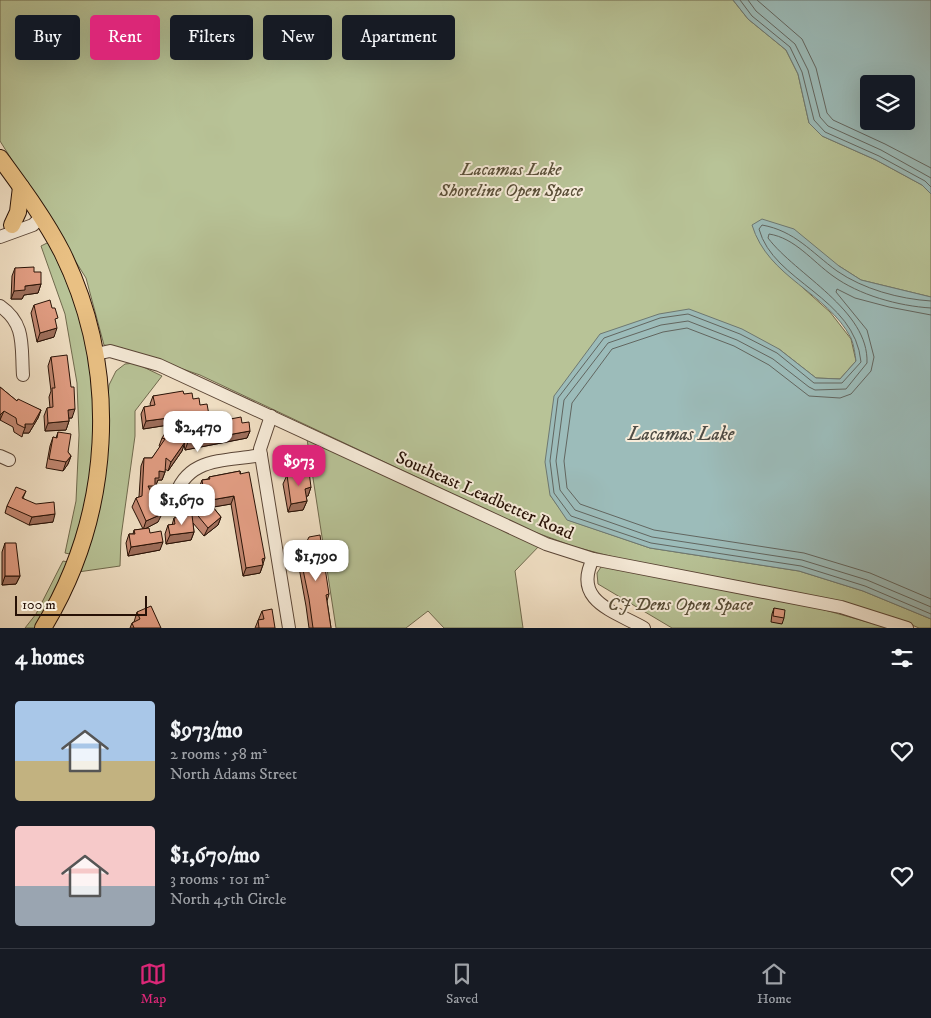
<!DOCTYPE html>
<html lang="en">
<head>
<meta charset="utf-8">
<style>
  body { margin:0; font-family:"IM FELL DW Pica",serif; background:#20242c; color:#f1f3f6; height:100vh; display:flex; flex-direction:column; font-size:19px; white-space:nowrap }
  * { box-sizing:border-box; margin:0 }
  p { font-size:16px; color:#9ea1a6 }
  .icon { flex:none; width:28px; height:28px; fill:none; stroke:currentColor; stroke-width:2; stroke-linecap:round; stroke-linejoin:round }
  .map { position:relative; height:628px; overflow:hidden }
  .sheet { display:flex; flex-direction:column; background:#171b24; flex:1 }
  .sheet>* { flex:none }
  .banner { position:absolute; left:15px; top:15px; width:500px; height:45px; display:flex; gap:10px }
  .controls { position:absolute; left:860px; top:75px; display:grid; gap:10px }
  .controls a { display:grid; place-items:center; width:55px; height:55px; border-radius:5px; background:#171b24; box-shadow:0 5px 20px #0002; font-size:25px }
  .scale { position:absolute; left:15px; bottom:12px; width:132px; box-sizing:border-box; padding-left:5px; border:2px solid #271106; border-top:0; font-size:14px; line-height:18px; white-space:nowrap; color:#271106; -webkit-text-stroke:4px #f7ecda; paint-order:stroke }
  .price { position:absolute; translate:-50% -42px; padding:0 11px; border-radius:10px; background:#fff; color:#222; font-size:16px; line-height:32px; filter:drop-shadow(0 1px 2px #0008) }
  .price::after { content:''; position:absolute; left:50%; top:30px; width:15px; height:11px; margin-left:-8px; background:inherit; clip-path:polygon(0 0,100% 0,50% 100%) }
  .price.on { background:#db2777; color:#fff }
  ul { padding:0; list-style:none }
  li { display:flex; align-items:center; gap:15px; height:125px; padding:0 15px }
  li span { display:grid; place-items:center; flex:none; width:140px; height:100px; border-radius:5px; color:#555 }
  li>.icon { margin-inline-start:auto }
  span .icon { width:60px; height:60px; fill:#fffc; stroke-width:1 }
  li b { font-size:21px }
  h2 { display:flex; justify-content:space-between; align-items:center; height:60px; padding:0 15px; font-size:21px }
  .tag { padding:0 18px; border-radius:5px; background:#171b24; box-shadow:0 5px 20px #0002; font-size:18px; line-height:45px }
  .tag.on { background:#db2777; color:#fff }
  .dock { display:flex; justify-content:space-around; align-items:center; height:70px; border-top:1px solid #363941; background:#171b24; font-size:14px; color:#9ea1a6 }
  .dock a { display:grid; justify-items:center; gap:2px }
  .dock .on { color:#db2777 }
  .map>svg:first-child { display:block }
  .green { fill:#b8c397; stroke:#706a4e }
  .water { fill:#9cbcba; stroke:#6d7872; fill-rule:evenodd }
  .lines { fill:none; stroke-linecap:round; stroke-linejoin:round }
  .shore { stroke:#626660; stroke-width:1 }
  .minor-casing { stroke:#5a4536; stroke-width:14 }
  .major-casing { stroke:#271106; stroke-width:18 }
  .minor { stroke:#f7ecda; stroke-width:12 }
  .major { stroke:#e9c083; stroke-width:16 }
  .wall { fill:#c38872; stroke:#271106 }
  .shaded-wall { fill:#9f6f5c; stroke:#271106 }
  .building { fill:#e39e84; stroke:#271106 }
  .labels { text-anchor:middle; stroke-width:4; stroke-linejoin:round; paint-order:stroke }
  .park-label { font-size:18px; font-style:italic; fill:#5a4f39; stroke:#f7ecda }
  .street-label { font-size:18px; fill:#271106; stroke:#f7ecda }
  .water-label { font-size:19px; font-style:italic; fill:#504d45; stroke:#f7ecda }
</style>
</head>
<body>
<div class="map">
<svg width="931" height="628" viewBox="0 0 931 628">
  <rect width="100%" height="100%" fill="#f2e1c6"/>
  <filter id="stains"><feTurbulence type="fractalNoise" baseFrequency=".004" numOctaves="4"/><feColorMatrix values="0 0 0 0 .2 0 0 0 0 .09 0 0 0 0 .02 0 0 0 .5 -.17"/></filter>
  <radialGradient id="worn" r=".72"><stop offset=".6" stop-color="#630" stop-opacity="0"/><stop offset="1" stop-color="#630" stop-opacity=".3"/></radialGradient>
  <g class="green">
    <path d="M 0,0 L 733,0 L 748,19 L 786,50 L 798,74 L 809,123 L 822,136 L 876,160 L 922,185 L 931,194 L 931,297 L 861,280 L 839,266 L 802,287 L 830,312 L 851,339 L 856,361 L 840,379 L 816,378 L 779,349 L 550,495 L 568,520 L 650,548 L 799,571 L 863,591 L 931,619 L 931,628 L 919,628 L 893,617 L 641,564 L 575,547 L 481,512 L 461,498 L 200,375 L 122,348 L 104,345 L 86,278 L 0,141 Z"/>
    <path d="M 49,242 L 83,320 L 90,360 L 96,459 L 75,555 L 65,553 L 76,501 L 79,435 L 77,383 L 65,314 L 41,246 Z"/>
    <path d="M 135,363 L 162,376 L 135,411 L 135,436 L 121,537 L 120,566 L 78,572 L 103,463 L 109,385 L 116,371 L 125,364 Z"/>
    <path d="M 307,439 L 542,543 L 515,571 L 523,628 L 444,628 L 428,611 L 406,628 L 336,628 Z"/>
    <path d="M 63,561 L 72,563 L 39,628 L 25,628 L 36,614 Z"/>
    <path d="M 603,564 L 789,600 L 889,628 L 672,628 L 598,584 L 597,573 Z"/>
  </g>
  <g class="water">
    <path d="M 733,0 L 931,0 L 931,194 L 922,185 L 876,160 L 822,136 L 809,123 L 798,74 L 786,50 L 748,19 ZM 869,84 L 906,84 L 906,121 L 869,121 Z"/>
    <path d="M 762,219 L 794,229 L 839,266 L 861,280 L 931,297 L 931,619 L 863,591 L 799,571 L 650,548 L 567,520 L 550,495 L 545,462 L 554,396 L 600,334 L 659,314 L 689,309 L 742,329 L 779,349 L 816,378 L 840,379 L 856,361 C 855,354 854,345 851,338 C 827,292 768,278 752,225 Z"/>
  </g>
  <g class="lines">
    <g class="shore">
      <path d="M 740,0 L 752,16 L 790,47 L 802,72 L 814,120 L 825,132 L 879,156 L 925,181 L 931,187"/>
      <path d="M 748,0 L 756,11 L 795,44 L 808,70 L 820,117 L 828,126 L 881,150 L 931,178"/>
      <path d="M 757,0 L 802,39 L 816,68 L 827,113 L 833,120 L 885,144 L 931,168"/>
      <path d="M 931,301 C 899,299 863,289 837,271 C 811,252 795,231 762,225 L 759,229 C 773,282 855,297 861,362 L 842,383 L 814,383 L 777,353 L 740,334 L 688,314 L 660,318 L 604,338 L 558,398 L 550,461 L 554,493 L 571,516 L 651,543 L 801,566 L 865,586 L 931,614"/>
      <path d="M 931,308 C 898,306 859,295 833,276 C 812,261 795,238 769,234 L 768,238 C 796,275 869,310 867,363 L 846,389 L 815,390 L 809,387 L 773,359 L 737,340 L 688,321 L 661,325 L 608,343 L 564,400 L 556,461 L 560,490 L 575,510 L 652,537 L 802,560 L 867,580 L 931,607"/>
      <path d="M 931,315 L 889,307 L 855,298 L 837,289 L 836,292 L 867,330 L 874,357 L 871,371 L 851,394 L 840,398 L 809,396 L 769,365 L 734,346 L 687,328 L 663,332 L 612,349 L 572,403 L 564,461 L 567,488 L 580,504 L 654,530 L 804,553 L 870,573 L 931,599"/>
    </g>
    <defs>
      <g id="minor">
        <path d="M 0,237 L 33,225 L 42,216"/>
        <path d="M 0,306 C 26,324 21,346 23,375"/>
        <path d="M 96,354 L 110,351 L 159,365 L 501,523 L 546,544 L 593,559 L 841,607 L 907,628"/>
        <path d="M 271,416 L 260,449 L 289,628"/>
        <path d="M 0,456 L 9,460"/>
        <path d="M 174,500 C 186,456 224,462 261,455"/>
        <path d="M 593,559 C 572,601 614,611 644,628"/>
      </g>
      <g id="major">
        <path d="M 0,158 C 22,188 45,219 62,252 C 121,372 112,515 43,628"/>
        <path d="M 12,225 L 18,212 L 21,187"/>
      </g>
    </defs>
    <use href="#minor" class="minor-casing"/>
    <use href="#major" class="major-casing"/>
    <use href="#minor" class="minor"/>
    <use href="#major" class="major"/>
  </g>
  <g class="wall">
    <path d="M 15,268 L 34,272 L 41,284 L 38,293 L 24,295 L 22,299 L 11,299 L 12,276 Z"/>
    <path d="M 34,305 L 54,337 L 37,342 L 31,313 Z"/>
    <path d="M 51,357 L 72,418 L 69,418 L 69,421 L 66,430 L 45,431 L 44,416 L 47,408 L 50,408 L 49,397 L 51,391 L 48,366 Z"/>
    <path d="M 0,387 L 17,401 L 41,410 L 38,418 L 29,433 L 23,433 L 22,437 L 14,432 L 13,427 L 0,420 Z"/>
    <path d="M 184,394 L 200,405 L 209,415 L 242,423 L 250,431 L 247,438 L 185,450 L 184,444 L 182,451 L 168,471 L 165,469 L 165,472 L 162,480 L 158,480 L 152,494 L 158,522 L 146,528 L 160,550 L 128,556 L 126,543 L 129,534 L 133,534 L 134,530 L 143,529 L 132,507 L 136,498 L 139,497 L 141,466 L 144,458 L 152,458 L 160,447 L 159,446 L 162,438 L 184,441 L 181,423 L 143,429 L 141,414 L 144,407 L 151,406 L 150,404 L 153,396 Z"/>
    <path d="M 58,432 L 68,452 L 71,456 L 68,464 L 63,471 L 46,468 L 50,446 L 53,437 L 56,438 Z"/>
    <path d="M 240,471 L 263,565 L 260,573 L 243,576 L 231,504 L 213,507 L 221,517 L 218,525 L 204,536 L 193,523 L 194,532 L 191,540 L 166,544 L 165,534 L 168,525 L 172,525 L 174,518 L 192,516 L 194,511 L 202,505 L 199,488 L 202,480 L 208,479 L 209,477 Z"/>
    <path d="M 287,475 L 311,487 L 308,496 L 306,496 L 307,501 L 303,510 L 288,512 L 283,484 Z"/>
    <path d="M 26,491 L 23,498 L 53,522 L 29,525 L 5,513 L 7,506 Z"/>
    <path d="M 5,543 L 20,576 L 16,584 L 2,585 L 2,552 Z"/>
    <path d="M 300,555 L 329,594 L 327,601 L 331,628 L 309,628 L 306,606 L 298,562 Z"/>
    <path d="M 774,608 L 784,618 L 782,624 L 771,622 L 772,614 Z"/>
    <path d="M 262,611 L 275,628 L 255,628 Z"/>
    <path d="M 137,612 L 161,628 L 130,628 L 132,623 L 134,622 Z"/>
  </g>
  <g class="shaded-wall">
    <path d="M 41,284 L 38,293 L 24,295 L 22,299 L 11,299 L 14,291 L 25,286 Z"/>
    <path d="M 57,328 L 54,337 L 37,342 L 40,333 Z"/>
    <path d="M 75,409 L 72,418 L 65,418 L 68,410 Z"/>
    <path d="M 41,410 L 38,418 L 29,433 L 23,433 L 25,428 L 25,424 Z"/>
    <path d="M 4,411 L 0,420 L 0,415 Z"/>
    <path d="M 183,416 L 181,423 L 143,429 L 146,421 Z"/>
    <path d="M 69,421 L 66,430 L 45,431 L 48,423 Z"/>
    <path d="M 250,431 L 247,438 L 185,450 L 188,442 Z"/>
    <path d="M 185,442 L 182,451 L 168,471 L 171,462 Z"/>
    <path d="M 71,456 L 68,464 L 63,471 L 66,462 Z"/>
    <path d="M 159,471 L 165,472 L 162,480 L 158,480 L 152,495 L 148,486 L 155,478 Z"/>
    <path d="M 311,487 L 308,496 L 301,497 L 305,489 Z"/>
    <path d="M 234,496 L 231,504 L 202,509 L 205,501 Z"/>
    <path d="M 307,501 L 303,510 L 288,512 L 291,504 Z"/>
    <path d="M 55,514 L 53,522 L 29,525 L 32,517 Z"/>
    <path d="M 162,514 L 158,522 L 143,530 L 146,521 Z"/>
    <path d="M 221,517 L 218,525 L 204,536 L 208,528 Z"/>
    <path d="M 194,532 L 191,540 L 166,544 L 170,535 Z"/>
    <path d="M 163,542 L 160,550 L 128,556 L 131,547 Z"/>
    <path d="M 265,558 L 260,573 L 243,576 L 246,568 L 262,559 Z"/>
    <path d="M 5,576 L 20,576 L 16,584 L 2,585 Z"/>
  </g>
  <g class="building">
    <path d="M 34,267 L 34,272 L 41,272 L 41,284 L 25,286 L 25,290 L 14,291 L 15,268 Z"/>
    <path d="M 50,300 L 52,308 L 55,308 L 58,318 L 55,319 L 57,328 L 40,333 L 34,305 Z"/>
    <path d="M 67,355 L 71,387 L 74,387 L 75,409 L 68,410 L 69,421 L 48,423 L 47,408 L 53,407 L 52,388 L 55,388 L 51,357 Z"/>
    <path d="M 0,387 L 17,401 L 18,399 L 41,410 L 33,424 L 25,424 L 25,428 L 17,424 L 16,418 L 4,411 L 0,415 Z"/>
    <path d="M 183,391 L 184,394 L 192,393 L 193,399 L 199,398 L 200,405 L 207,404 L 209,415 L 224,413 L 225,420 L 241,417 L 242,423 L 249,422 L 250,431 L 188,442 L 183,416 L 146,421 L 144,407 L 155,405 L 153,396 Z"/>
    <path d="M 167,430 L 185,442 L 171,462 L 166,458 L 165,472 L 159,471 L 159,478 L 155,478 L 155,486 L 148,486 L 162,514 L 146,521 L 136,498 L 142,496 L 144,458 L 152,458 L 165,439 L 162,438 Z"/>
    <path d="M 58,432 L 71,434 L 68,452 L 71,456 L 66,462 L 49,459 L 53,437 L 57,438 Z"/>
    <path d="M 240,471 L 240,474 L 249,472 L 265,558 L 262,559 L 263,565 L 246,568 L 234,496 L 205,501 L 202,480 L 210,479 L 209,477 Z"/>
    <path d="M 309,472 L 311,487 L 305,489 L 307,501 L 291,504 L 287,475 Z"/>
    <path d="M 16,487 L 26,491 L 22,498 L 36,504 L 54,502 L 55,514 L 32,517 L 7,506 Z"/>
    <path d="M 207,500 L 221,517 L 208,528 L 194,511 Z"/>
    <path d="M 192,515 L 194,532 L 170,535 L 168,525 L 175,524 L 174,518 Z"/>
    <path d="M 149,528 L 150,533 L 161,531 L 163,542 L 131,547 L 129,534 L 135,534 L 134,530 Z"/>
    <path d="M 320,535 L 329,594 L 326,595 L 331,628 L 313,628 L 309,599 L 300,555 L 309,537 Z"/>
    <path d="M 5,543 L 16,543 L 20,576 L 5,576 Z"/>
    <path d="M 151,606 L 161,628 L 134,628 L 132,623 L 140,619 L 137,612 Z"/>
    <path d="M 774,608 L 785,610 L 784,618 L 773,616 Z"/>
    <path d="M 272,609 L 275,628 L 259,628 L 258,620 L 264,619 L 262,611 Z"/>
  </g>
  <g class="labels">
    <g class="park-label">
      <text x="511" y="175">Lacamas Lake<tspan x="511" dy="21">Shoreline Open Space</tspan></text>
      <text x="680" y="610">CJ Dens Open Space</text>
    </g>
    <g class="street-label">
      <text transform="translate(485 495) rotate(24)" y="6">Southeast Leadbetter Road</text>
    </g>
    <g class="water-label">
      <text x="681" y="440">Lacamas Lake</text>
    </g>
  </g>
  <rect width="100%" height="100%" filter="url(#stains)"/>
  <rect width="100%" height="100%" fill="url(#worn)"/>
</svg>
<div class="controls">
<a><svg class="icon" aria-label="layers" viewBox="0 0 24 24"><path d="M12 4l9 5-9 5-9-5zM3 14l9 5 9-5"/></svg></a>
</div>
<div class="scale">100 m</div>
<b class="price" style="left:198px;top:453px">$2,470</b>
<b class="price on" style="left:299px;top:487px">$973</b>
<b class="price" style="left:182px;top:526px">$1,670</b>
<b class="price" style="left:316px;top:582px">$1,790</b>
<div class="banner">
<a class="tag">Buy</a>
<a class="tag on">Rent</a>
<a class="tag">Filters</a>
<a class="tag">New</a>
<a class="tag">Apartment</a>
</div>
</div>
<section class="sheet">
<h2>4 homes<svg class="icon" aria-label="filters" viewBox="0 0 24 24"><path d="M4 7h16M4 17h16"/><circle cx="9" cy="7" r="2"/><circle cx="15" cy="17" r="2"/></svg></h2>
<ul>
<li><span style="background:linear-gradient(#a9c7e8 60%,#c2b280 0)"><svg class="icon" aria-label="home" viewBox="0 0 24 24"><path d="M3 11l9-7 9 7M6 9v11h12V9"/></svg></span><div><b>$973/mo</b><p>2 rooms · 58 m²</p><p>North Adams Street</p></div><svg class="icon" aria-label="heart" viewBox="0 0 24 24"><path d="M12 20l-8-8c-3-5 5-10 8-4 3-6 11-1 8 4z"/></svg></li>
<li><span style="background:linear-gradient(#f6c9c9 60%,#9aa5b1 0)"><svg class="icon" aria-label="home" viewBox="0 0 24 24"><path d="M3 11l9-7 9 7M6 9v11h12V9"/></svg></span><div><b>$1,670/mo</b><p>3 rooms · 101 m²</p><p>North 45th Circle</p></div><svg class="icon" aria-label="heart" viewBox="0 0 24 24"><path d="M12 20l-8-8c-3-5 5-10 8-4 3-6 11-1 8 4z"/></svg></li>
</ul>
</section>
<nav class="dock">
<a class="on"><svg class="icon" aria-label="map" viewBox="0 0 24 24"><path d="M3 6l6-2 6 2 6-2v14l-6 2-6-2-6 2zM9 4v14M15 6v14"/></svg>Map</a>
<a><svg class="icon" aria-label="saved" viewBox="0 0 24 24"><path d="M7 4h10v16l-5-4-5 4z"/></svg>Saved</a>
<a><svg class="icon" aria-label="home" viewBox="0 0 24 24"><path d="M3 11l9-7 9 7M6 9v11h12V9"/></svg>Home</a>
</nav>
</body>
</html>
